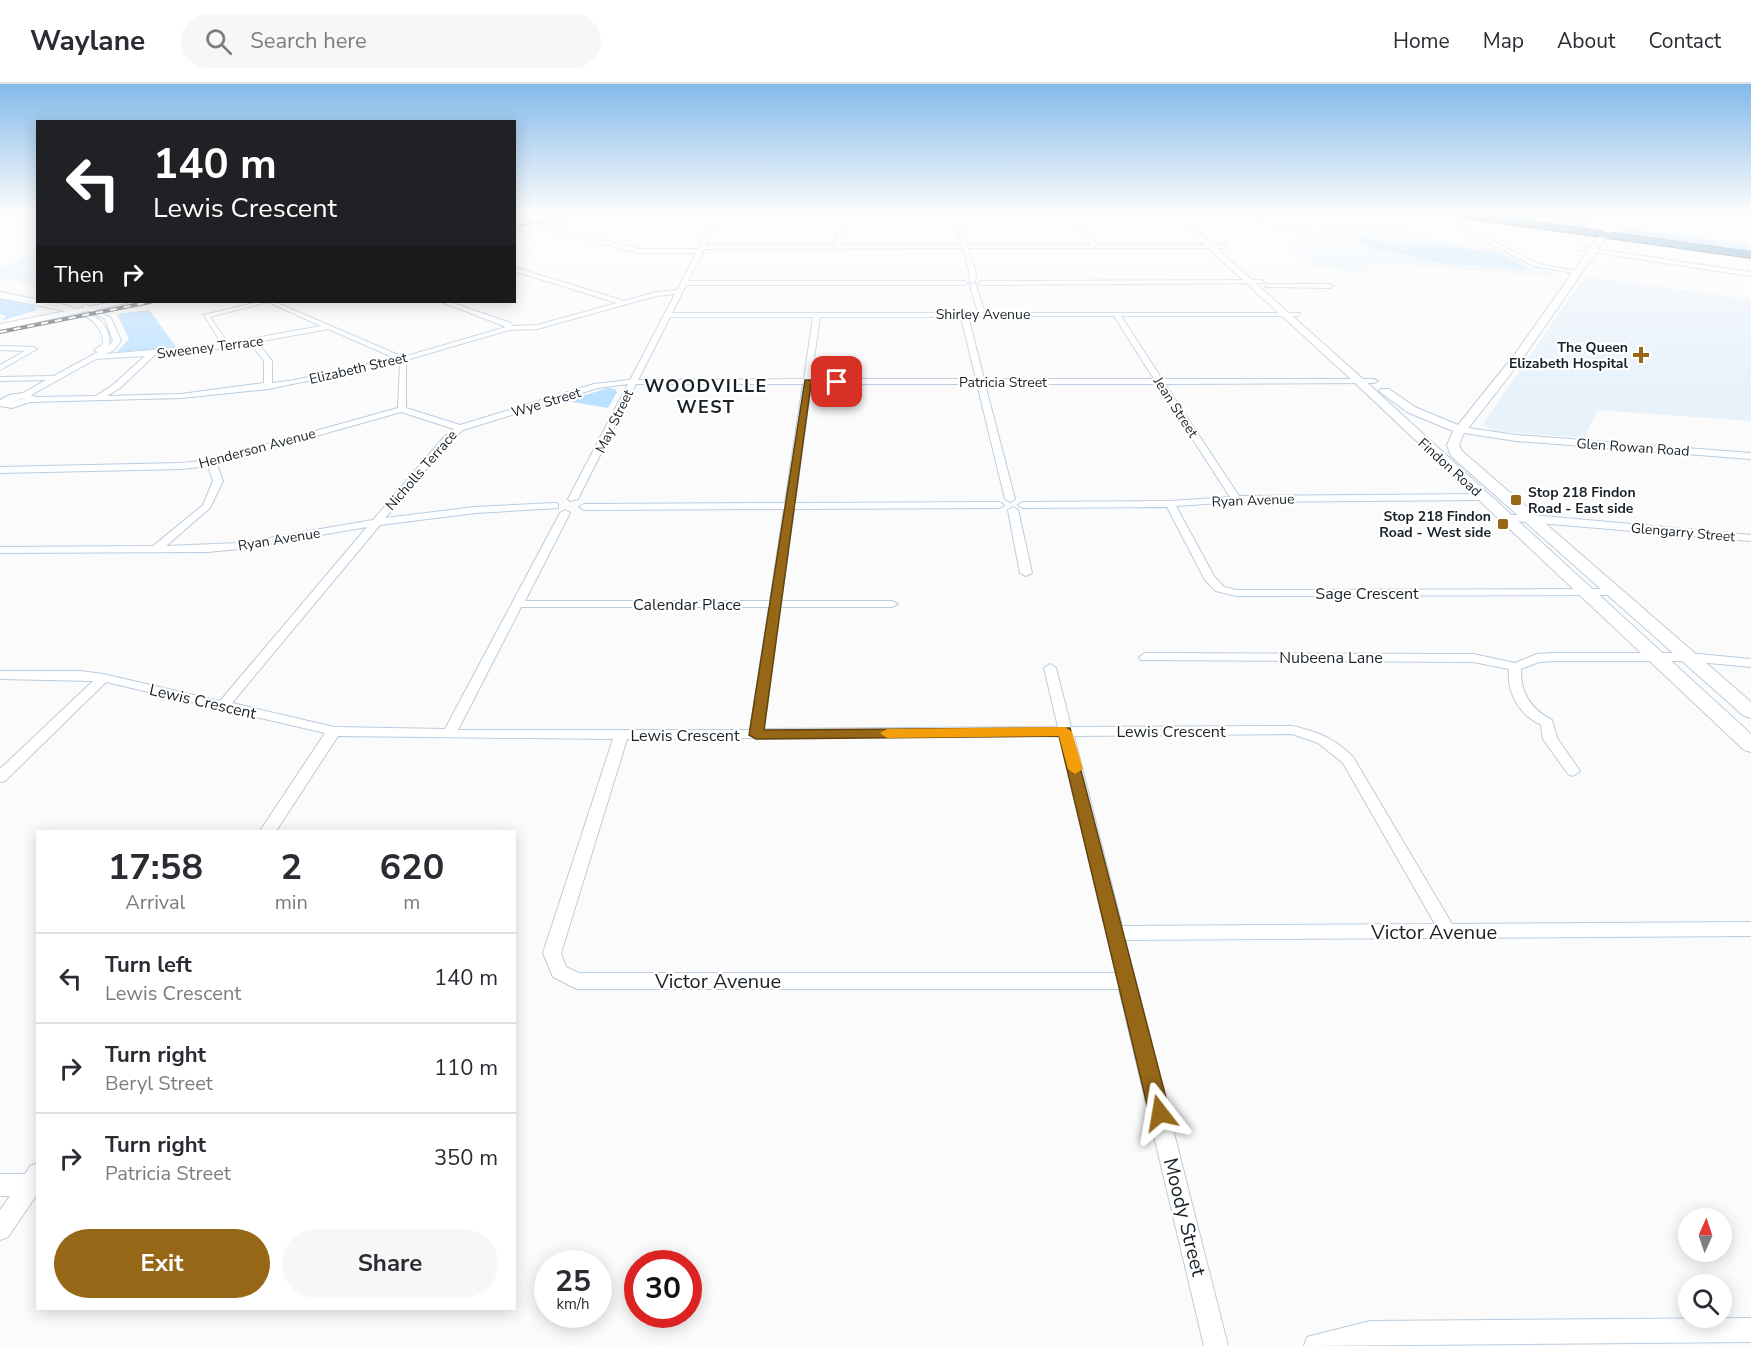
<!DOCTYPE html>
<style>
:root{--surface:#fff;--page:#f7f7f7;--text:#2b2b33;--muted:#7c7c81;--line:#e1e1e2;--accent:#966717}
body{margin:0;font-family:"Nunito Sans",sans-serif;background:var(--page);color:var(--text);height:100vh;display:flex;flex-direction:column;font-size:22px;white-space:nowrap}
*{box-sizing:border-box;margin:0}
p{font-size:20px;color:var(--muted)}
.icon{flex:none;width:33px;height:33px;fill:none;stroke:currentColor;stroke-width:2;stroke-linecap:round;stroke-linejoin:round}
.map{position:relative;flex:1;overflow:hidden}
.details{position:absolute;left:36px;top:746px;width:480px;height:480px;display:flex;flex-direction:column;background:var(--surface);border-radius:0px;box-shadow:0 3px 15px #0003}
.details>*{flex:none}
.hud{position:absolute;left:36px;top:36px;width:480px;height:183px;border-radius:0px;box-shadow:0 3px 15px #0003;background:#202124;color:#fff;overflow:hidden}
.needle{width:39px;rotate:3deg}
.controls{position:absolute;left:1678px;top:1124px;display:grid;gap:12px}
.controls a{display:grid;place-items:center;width:54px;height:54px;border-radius:50%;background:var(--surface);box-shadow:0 3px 15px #0003;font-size:30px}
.speed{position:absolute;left:534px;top:1166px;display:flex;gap:12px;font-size:30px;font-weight:700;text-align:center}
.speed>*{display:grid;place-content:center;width:78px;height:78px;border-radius:50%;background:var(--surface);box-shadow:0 3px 15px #0003;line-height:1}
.speed small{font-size:15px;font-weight:400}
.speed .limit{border:9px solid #d22;background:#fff;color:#111}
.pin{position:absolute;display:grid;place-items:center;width:51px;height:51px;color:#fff;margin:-26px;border-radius:12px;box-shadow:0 3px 9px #0006}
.me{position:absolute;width:66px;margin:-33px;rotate:346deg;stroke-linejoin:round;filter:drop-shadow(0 0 4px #0008)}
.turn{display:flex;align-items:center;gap:21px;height:126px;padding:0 18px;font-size:27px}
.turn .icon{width:78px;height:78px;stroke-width:2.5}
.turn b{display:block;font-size:42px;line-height:51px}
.then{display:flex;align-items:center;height:57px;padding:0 18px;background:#0003;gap:12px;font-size:22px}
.eta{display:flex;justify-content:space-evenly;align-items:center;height:102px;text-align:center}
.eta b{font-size:36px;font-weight:700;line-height:42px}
.button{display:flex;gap:12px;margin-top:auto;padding:12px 18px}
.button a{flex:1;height:69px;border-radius:36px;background:var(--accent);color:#fff;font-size:24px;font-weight:700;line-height:69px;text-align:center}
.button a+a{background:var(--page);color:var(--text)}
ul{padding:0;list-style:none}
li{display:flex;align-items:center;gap:18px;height:90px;padding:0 18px;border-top:2px solid var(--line)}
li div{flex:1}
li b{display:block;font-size:22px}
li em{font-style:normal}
header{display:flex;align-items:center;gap:36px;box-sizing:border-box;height:84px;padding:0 30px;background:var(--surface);border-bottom:2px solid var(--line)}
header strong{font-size:28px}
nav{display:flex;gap:33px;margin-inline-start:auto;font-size:21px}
.search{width:420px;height:54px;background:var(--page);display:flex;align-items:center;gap:15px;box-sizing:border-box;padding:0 21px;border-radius:33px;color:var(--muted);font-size:22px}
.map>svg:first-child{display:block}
.built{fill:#e7f2fb}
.green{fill:#bce0ff}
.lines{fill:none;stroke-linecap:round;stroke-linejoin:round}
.street-casing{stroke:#bacdde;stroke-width:2}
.secondary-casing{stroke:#bacdde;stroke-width:2}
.highway-casing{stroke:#3f698b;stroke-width:2}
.street{fill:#fff;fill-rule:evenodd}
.secondary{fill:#fff;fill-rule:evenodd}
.highway{fill:#5390c1;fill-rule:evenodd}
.rail-far1-casing{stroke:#666b6f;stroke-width:2}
.rail-casing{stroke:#666b6f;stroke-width:4}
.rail-far1{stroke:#fff;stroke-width:1.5;stroke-dasharray:5;stroke-linecap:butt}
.rail{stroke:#fff;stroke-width:2;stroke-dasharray:7;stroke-linecap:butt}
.route{fill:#966717;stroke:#62430f;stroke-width:1.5}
.slow{fill:#f59e0b}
.poi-dot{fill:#966717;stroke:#fff;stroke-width:2}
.labels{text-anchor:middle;stroke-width:4.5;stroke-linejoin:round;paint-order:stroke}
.far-street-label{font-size:14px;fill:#192127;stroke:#fff}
.far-poi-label{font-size:14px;font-weight:bold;fill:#192127;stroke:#fff;text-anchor:end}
.street-label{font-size:16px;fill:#192127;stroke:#fff}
.far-district-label{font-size:18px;font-weight:bold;letter-spacing:1.5px;fill:#192127;stroke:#fff}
.near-street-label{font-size:20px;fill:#192127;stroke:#fff}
</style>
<header>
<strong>Waylane</strong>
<div class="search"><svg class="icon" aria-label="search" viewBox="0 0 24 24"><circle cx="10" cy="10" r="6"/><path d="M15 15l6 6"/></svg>Search here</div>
<nav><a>Home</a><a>Map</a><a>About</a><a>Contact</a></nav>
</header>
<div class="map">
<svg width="1751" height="1262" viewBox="0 0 1751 1262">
<rect width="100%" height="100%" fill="#fbfbfb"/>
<!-- built -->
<g class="built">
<path d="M1316,130H1384L1425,153L1498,165L1535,183L1557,186L1552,193L1389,179H1375L1361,189L1315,182L1284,160H1295L1303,153L1291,144L1349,152Z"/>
<path d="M37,169V201L0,194V183Z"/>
<path d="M1585,192L1751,216V337L1598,326L1584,354L1495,347L1482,341Z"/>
</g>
<!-- green -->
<g class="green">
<path d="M1472,130H1523L1591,140L1582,145Z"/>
<path d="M1626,144L1751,161V169L1619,150Z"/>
<path d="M1355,154H1369L1388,159H1431L1498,169L1529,185L1443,180L1388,167H1376Z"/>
<path d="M0,214L36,223L35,227L0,237L7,232L0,230Z"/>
<path d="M149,226L177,264L117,268L129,255L117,230Z"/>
<path d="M608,304L615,305L617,308L608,324L566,317Z"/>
</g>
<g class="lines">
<!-- street casing -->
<g class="street-casing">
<g id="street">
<path d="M588,130H597L545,142L639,165H698L717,130H721L706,161H835L838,130H842L841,161H962L953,130H957L967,161H1091L1069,130H1073L1097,161H1226L1224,164H968L976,190L975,197L972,199L969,197L970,190L963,164L704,165L688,197H965L968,199L965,201H686L672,229H978L970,201L973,199L976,201L985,229H1300L1298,232H1121L1162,295H1374L1378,297L1374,299L1165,300L1239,412L1484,410L1489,413L1484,416L1236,418L1176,422L1214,492L1224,503L1236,506L1614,505L1620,508L1614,511L1236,512L1216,507L1205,496L1167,423L1023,424L1018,421L1023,418L1170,417L1230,413L1157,300H985L1015,415L1010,418L1005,415L977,300H811L795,419L999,418L1004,421L999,424L794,425L781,517H892L898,520L892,523H780L764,645L1058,643L1044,584L1050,580L1056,584L1071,643L1292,642C1316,647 1336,655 1353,673L1452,840L1751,838V852L1125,856L1228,1262H1204L1119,905H577L553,893L543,869L613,655L338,652L276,747H260L325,649L106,598L5,697L0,698V685L93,597L0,595V587H80L103,590L220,617L367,443L239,465L207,468L0,469V463L153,462L203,421L213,397L208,382L181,385L0,389V383L181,379L211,376L398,324L400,281L399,278L268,305L181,314L30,318L12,324L0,322V316L9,311L23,309L46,296L0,297V293L54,292L98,268L94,266L103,260C103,247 96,238 85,232V230C100,230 112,248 109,262L113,257L105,235L83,223L85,220L111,234L121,257L114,266L105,270L222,260L204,231L258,218H267L210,233L228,259L321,242L268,218H275L403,273L506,243L442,218H450L511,239L512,242L537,241L617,219L514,187V183L624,217L656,208L677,206L696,169H639L538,143L514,148V145ZM675,210L630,296L594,300L460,341L406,324V276L509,246L537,245L656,212ZM968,232H1114L1154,295H984ZM670,233H813L804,295L638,296ZM820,233H961L976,295H811ZM328,245L395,274L295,296L272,299V277L257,258ZM251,260L264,277V299L181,310L107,312L120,304L155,271L227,264ZM145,272L114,300L96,312L36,313L31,311L96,275ZM628,300L568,415L570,417L578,415L636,300H803L785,419L584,420L579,423L584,426L784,425L770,517H525L570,429L565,426L560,429L445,645L334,643L232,619L380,441L475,429L558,424V420L555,419L475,423L385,434L449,358L463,346L598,304ZM24,314H26L7,319ZM401,328L454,345L443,354L373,436L239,459L166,462L210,424L223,397L217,380ZM521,523H769L750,646H458ZM1292,650L1318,659L1343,679L1435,840L1122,842L1074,652ZM1060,652L1116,889H579L566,883L561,869L627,655Z"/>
<path d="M1213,130L1331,146L1308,130H1313L1340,148L1323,150Z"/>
<path d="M1432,130H1438L1538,180L1581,188L1578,190L1534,182Z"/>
<path d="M1698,130L1751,135V137L1700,131Z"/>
<path d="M1581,163L1751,188V192L1579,166Z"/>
<path d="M1262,196L1264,199L981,201L978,199L981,197Z"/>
<path d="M1267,200H1330L1333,202L1330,204L1265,203Z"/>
<path d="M0,262L33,263L37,265L0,286V281L25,267L0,266Z"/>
<path d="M1461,343L1516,351L1751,369V375L1516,357L1458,348L1457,346Z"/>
<path d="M1013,423L1018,426L1032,489L1026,492L1020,489L1008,426Z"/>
<path d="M1507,431H1532L1751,451V457L1503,436V432Z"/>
<path d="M1145,569L1473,570L1515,579L1537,570L1553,569H1688L1751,575V583L1688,577H1553L1539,578L1521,585C1520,609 1531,625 1552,636L1557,654L1580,687L1573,692L1568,690L1543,655L1541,641C1519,630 1507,610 1509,585L1473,578L1141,576L1139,573Z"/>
<path d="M38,1079V1109L8,1153L0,1156V1126L10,1112H0V1090H25L30,1082Z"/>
<path d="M1751,1234V1258L1304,1262L1307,1253L1370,1237Z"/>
</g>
</g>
<!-- secondary casing -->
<g class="secondary-casing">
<g id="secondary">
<path d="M528,130H541L514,137V133Z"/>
<path d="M1171,130H1178L1363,295L1751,650V668L1744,666L1355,299Z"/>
<path d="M1622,130H1629L1603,158L1523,274L1463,351L1459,361L1462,367L1751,618V634L1744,632L1451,372L1447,361L1453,347L1407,328L1379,307L1381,305H1389L1415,323L1458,341L1515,270L1597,154Z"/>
<path d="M1566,133L1605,134L1609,136L1605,138L1569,137Z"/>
<path d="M0,208L70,222L74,225L114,218H130L0,246V240L66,227L0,214Z"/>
</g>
</g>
<!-- highway casing -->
<g class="highway-casing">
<path id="highway" d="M1452,130H1477L1751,168V174L1457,133Z"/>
</g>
<!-- street -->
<use href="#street" class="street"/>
<!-- secondary -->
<use href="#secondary" class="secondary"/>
<!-- highway -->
<use href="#highway" class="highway"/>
<!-- rail-far1 casing -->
<g class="rail-far1-casing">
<path id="rail-far1" d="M514,142L575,130"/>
</g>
<!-- rail casing -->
<g class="rail-casing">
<path id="rail" d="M0,248L150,218"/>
</g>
<!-- rail-far1 -->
<use href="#rail-far1" class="rail-far1"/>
<!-- rail -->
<use href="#rail" class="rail"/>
</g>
<!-- sky -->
<linearGradient id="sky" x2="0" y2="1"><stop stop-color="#83b9ea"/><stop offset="0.42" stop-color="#fdfdfd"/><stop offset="1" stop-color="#fdfdfd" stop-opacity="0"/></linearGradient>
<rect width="1751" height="307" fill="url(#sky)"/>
<!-- route -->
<path class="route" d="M805,296H837L841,298L837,300H811L764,646L1070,644L1170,1029L1167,1036L1160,1039L1152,1036L1149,1029L1059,652L756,655L749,651Z"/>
<!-- slow -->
<path class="slow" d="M1065,643L1072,648L1083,685L1075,690L1068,685L1059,652L887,654L880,649L887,645Z"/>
<!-- markers -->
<g class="poi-dot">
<path d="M1638 262h6v6h6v6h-6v6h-6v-6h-6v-6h6z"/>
<rect x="1510" y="410" width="12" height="12" rx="3"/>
<rect x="1497" y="434" width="12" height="12" rx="3"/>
</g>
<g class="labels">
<!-- far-street labels -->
<g class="far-street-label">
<text x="983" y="235">Shirley Avenue</text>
<text transform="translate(210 263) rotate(-7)" y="5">Sweeney Terrace</text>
<text transform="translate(358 284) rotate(-13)" y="5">Elizabeth Street</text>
<text x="1003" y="303">Patricia Street</text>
<text transform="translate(546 318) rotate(-17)" y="5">Wye Street</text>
<text transform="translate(1176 323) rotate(57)" y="5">Jean Street</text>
<text transform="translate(614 337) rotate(-64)" y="5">May Street</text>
<text transform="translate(1633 363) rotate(4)" y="5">Glen Rowan Road</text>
<text transform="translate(257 364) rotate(-15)" y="5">Henderson Avenue</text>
<text transform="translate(1450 383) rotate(42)" y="5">Findon Road</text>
<text transform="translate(421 386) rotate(-49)" y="5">Nicholls Terrace</text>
<text transform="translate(1253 416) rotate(-2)" y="5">Ryan Avenue</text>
<text transform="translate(1683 448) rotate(5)" y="5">Glengarry Street</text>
<text transform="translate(279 455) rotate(-9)" y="5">Ryan Avenue</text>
</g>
<!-- far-poi labels -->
<g class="far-poi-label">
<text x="1628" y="268">The Queen<tspan x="1628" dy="16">Elizabeth Hospital</tspan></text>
<text x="1528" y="413" text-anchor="start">Stop 218 Findon<tspan x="1528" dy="16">Road - East side</tspan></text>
<text x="1491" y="437">Stop 218 Findon<tspan x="1491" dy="16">Road - West side</tspan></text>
</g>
<!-- street labels -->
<g class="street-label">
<text x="1367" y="515">Sage Crescent</text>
<text x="687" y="526">Calendar Place</text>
<text x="1331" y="579">Nubeena Lane</text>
<text transform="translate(203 617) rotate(13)" y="6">Lewis Crescent</text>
<text x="1171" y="653">Lewis Crescent</text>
<text x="685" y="657">Lewis Crescent</text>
</g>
<!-- far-district labels -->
<g class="far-district-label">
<text x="706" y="308">WOODVILLE<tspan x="706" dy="21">WEST</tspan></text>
</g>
<!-- near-street labels -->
<g class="near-street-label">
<text x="1434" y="855">Victor Avenue</text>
<text x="718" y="904">Victor Avenue</text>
<text transform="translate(1185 1133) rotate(76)" y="7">Moody Street</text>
</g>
</g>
</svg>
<div class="controls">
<a><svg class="needle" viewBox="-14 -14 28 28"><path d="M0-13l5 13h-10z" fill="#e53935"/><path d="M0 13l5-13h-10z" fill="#7c7c81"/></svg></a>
<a><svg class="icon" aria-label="search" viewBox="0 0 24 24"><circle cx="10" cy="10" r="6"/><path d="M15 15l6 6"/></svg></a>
</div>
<div class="speed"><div>25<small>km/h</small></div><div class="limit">30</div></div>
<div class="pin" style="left:837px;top:298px;background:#d93025"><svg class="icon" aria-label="arrive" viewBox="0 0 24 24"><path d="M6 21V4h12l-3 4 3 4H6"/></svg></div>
<svg class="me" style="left:1160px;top:1029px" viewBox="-20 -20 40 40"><path d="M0-17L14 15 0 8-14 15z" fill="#966717" stroke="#fff" stroke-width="4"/></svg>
<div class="hud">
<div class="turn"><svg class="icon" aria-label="left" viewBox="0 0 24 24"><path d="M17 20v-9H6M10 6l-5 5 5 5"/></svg><div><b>140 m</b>Lewis Crescent</div></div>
<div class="then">Then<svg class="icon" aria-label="right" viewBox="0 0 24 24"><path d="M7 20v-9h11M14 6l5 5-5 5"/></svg></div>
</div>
<section class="details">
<div class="eta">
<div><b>17:58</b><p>Arrival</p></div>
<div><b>2</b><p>min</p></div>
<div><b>620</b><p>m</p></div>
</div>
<ul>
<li><svg class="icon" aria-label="left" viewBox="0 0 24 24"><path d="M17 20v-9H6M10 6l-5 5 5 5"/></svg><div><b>Turn left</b><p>Lewis Crescent</p></div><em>140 m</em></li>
<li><svg class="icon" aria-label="right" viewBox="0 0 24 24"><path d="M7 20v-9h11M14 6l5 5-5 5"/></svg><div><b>Turn right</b><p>Beryl Street</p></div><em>110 m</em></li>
<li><svg class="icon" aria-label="right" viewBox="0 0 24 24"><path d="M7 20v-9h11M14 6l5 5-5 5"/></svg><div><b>Turn right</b><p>Patricia Street</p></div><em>350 m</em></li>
</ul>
<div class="button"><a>Exit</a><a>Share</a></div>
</section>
</div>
